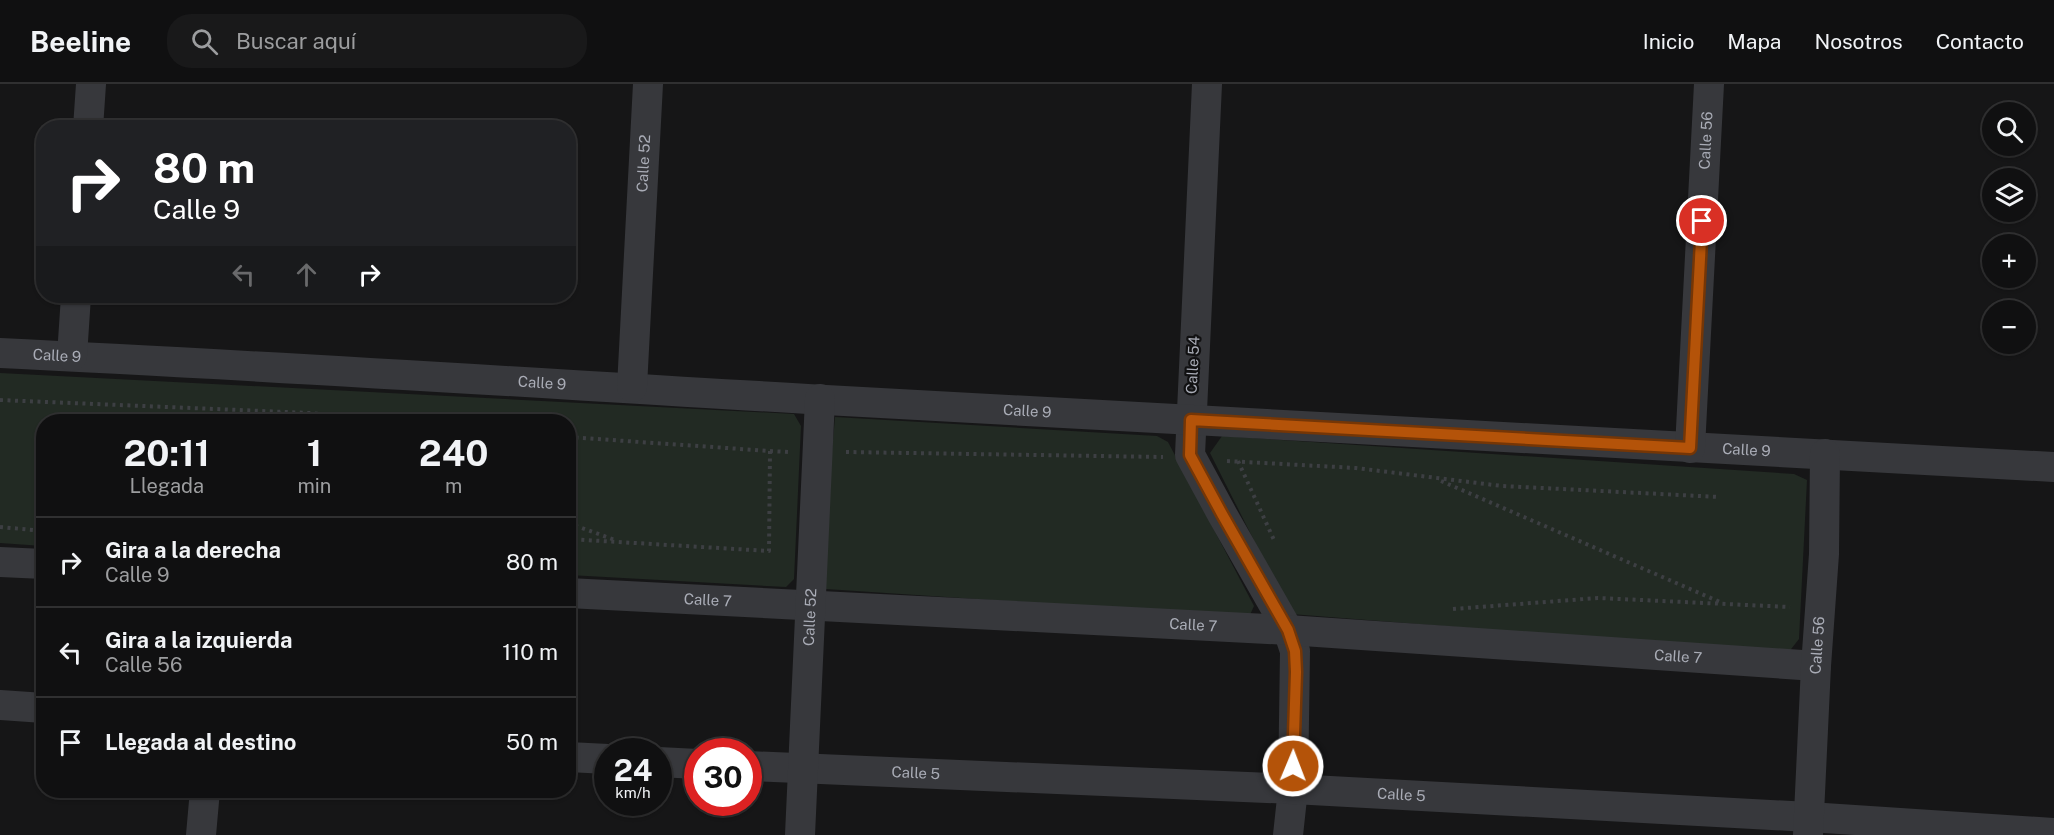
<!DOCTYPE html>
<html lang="es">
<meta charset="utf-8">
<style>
:root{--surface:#101011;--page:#19191a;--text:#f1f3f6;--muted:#9c9d9f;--line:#303031}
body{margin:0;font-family:"Public Sans",sans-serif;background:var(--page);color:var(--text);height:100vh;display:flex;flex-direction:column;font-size:22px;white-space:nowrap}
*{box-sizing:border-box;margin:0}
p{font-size:20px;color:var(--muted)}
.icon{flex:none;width:33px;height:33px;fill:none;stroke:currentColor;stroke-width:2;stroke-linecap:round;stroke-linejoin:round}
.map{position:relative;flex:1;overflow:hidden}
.drawer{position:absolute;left:36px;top:330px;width:540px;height:384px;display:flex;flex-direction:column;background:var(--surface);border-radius:24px;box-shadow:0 2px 4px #0004,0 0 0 2px var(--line)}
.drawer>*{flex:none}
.guide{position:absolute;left:36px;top:36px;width:540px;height:183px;border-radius:24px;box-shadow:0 2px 4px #0004,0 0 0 2px var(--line);background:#202124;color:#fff;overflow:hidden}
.tools{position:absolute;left:1982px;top:18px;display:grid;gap:12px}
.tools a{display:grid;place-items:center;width:54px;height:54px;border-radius:50%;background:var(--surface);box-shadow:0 2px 4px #0004,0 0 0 2px var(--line);font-size:30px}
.speed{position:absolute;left:594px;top:654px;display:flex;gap:12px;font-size:30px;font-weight:700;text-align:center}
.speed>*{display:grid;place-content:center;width:78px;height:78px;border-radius:50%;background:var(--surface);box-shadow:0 2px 4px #0004,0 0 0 2px var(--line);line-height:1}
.speed small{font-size:15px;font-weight:400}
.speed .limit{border:9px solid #d22;background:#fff;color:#111}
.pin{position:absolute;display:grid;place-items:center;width:51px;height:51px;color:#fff;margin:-26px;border:3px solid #fff;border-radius:50%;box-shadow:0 2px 6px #0007}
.me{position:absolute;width:66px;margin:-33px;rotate:1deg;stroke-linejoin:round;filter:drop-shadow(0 0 4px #0008)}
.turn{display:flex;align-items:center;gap:21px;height:126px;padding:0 18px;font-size:27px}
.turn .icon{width:78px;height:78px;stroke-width:2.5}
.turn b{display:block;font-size:42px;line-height:51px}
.lanes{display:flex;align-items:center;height:57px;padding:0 18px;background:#0003;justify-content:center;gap:30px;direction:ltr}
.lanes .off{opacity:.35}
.eta{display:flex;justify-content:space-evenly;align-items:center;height:102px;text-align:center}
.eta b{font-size:36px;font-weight:700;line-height:42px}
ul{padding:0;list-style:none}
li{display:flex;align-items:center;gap:18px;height:90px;padding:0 18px;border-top:2px solid var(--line)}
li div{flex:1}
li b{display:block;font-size:22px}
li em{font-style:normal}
header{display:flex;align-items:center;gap:36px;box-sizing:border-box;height:84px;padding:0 30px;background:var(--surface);border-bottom:2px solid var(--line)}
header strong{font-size:28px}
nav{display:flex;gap:33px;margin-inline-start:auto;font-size:21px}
.search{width:420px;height:54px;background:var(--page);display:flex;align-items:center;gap:15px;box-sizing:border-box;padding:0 21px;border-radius:24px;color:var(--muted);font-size:22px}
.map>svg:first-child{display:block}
.green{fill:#222a23}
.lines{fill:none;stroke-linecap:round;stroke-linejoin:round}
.path{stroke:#3d3f43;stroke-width:4;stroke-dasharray:3 4.5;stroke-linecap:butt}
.minor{stroke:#37383c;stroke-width:30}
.route-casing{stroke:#753606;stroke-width:15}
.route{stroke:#b45309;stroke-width:10}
.labels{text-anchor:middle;stroke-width:4.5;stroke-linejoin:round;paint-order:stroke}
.street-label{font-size:15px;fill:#a9acb6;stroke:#111112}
</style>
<header>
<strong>Beeline</strong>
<div class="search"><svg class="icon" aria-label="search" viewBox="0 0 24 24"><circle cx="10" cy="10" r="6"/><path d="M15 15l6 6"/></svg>Buscar aquí</div>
<nav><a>Inicio</a><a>Mapa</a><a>Nosotros</a><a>Contacto</a></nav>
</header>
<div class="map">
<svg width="2054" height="751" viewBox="0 0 2054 751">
<rect width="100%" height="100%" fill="#161617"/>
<!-- green -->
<g class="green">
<path d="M0,289L794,330L801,342L794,495L786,503L569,491L568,338H44L43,462L0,459Z"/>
<path d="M835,333L1157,352L1168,358L1254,522L1249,533L826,505L821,493Z"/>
<path d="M1222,352L1794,390L1807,396L1799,555L1788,569L1291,530L1210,369Z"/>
</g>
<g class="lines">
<!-- path -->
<g class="path">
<path d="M0,316L310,329L393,338"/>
<path d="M279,329L302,338"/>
<path d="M568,353L770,367L769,467L568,455"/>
<path d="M770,367L788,368"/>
<path d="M846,368L1163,373"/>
<path d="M1227,377L1356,384L1502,402L1720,413"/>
<path d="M1238,377L1274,456"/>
<path d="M1441,397L1720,518"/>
<path d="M568,439L615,456"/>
<path d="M0,443L44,447"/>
<path d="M1453,525L1598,514L1790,523"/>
</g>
<!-- minor -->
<g class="minor">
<path d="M1207,0L1190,371L1222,430L1288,546L1295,567L1293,705L1288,751"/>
<path d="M88,44L91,0"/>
<path id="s1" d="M0,269C275,282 550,300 826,316C1235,339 1645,360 2054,383"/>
<path d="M72,272L76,212"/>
<path id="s2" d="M632,303L648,0"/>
<path id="s3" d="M1690,364L1709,0"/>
<path d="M0,478L44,480"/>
<path id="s4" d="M568,509L1288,546L1816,582"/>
<path d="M0,621L44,624"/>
<path d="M568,673L608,675"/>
<path d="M658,678L698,680"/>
<path id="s5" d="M748,682L1293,705L1809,733L2054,749"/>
<path d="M201,751L205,706"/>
<path id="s6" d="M800,751L820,315"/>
<path id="s7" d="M1808,751L1816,582L1824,470L1825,370"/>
</g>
</g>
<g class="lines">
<!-- route casing -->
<g class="route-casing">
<path id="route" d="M1293,682L1296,588L1295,567L1288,546L1222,430L1190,371L1191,336L1690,364L1702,137"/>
</g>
<!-- route -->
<use href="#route" class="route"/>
</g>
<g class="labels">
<!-- street labels -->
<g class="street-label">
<text dy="5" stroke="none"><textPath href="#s3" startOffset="308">Calle 56</textPath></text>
<text dy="5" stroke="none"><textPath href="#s2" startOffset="224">Calle 52</textPath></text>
<text dy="5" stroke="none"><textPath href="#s1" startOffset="57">Calle 9</textPath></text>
<text transform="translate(1193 281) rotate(-87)" y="5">Calle 54</text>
<text dy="5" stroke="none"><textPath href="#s1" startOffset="543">Calle 9</textPath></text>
<text dy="5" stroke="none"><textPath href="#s1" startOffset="1029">Calle 9</textPath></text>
<text dy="5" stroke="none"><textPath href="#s1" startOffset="1749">Calle 9</textPath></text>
<text dy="5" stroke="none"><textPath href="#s4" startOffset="140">Calle 7</textPath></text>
<text dy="5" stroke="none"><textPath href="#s6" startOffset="218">Calle 52</textPath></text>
<text dy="5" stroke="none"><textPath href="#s4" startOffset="626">Calle 7</textPath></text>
<text dy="5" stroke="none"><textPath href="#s7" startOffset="190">Calle 56</textPath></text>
<text dy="5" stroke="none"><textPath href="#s4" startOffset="1112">Calle 7</textPath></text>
<text dy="5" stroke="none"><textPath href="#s5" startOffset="168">Calle 5</textPath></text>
<text dy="5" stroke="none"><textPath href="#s5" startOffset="654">Calle 5</textPath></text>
</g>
</g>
</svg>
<div class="tools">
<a><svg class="icon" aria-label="search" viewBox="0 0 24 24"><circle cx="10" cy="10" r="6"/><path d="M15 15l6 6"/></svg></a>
<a><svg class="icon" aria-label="layers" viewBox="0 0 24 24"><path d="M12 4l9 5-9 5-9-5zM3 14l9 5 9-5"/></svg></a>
<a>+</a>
<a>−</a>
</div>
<div class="speed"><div>24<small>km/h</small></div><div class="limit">30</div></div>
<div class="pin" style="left:1702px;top:137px;background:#d93025"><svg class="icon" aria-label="arrive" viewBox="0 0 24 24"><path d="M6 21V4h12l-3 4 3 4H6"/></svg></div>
<svg class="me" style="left:1293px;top:682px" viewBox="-20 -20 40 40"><circle r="17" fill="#b45309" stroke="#fff" stroke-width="3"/><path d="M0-11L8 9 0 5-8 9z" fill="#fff"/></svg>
<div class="guide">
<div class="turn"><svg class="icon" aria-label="right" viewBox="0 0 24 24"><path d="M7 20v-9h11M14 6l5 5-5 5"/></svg><div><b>80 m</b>Calle 9</div></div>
<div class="lanes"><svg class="icon off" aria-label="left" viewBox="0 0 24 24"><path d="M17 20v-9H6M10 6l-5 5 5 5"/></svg><svg class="icon off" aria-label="ahead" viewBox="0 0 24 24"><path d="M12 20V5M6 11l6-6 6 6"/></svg><svg class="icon" aria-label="right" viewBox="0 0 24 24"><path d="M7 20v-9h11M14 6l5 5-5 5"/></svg></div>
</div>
<section class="drawer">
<div class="eta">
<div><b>20:11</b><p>Llegada</p></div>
<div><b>1</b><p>min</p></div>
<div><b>240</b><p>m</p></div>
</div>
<ul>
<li><svg class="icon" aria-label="right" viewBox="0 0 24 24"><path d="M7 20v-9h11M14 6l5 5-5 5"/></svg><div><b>Gira a la derecha</b><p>Calle 9</p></div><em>80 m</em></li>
<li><svg class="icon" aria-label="left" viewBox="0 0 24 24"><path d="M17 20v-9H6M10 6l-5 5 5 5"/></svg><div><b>Gira a la izquierda</b><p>Calle 56</p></div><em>110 m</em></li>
<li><svg class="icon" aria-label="arrive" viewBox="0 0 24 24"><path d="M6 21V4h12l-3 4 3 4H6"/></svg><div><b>Llegada al destino</b></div><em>50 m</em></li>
</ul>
</section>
</div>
